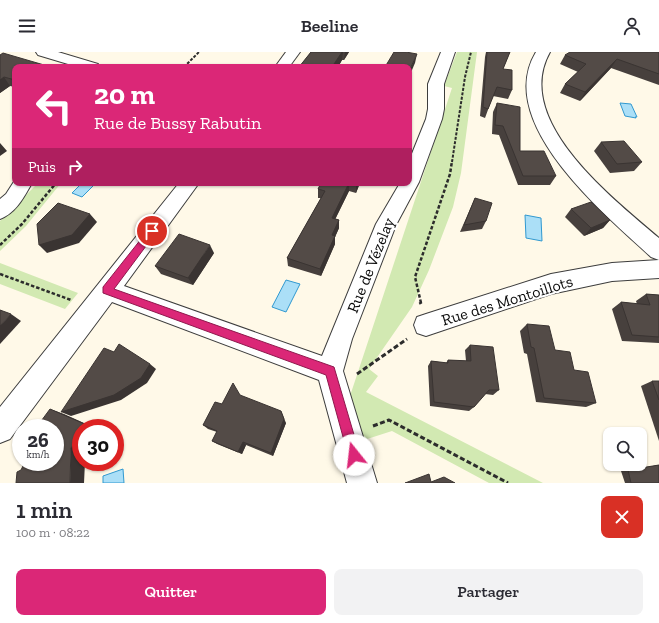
<!DOCTYPE html>
<html lang="fr">
<meta charset="utf-8">
<style>
:root{--surface:#fff;--page:#f2f2f3;--text:#2b2b33;--muted:#7c7c81;--accent:#db2777}
body{margin:0;font-family:"Zilla Slab",serif;background:var(--page);color:var(--text);height:100vh;display:flex;flex-direction:column;font-size:15px;white-space:nowrap}
*{box-sizing:border-box;margin:0}
p{font-size:13px;color:var(--muted)}
.icon{flex:none;width:22px;height:22px;fill:none;stroke:currentColor;stroke-width:2;stroke-linecap:round;stroke-linejoin:round}
.map{position:relative;height:431px;overflow:hidden}
.panel{display:flex;flex-direction:column;background:var(--surface);flex:1}
.panel>*{flex:none}
.guide{position:absolute;left:12px;top:12px;width:400px;height:122px;border-radius:8px;box-shadow:0 1px 3px #0004;background:#db2777;color:#fff;overflow:hidden}
.controls{position:absolute;left:603px;top:375px;display:grid;gap:8px}
.controls a{display:grid;place-items:center;width:44px;height:44px;border-radius:8px;background:var(--surface);box-shadow:0 1px 3px #0004;font-size:20px}
.speed{position:absolute;left:12px;top:367px;display:flex;gap:8px;font-size:20px;font-weight:700;text-align:center}
.speed>*{display:grid;place-content:center;width:52px;height:52px;border-radius:50%;background:var(--surface);box-shadow:0 1px 3px #0004;line-height:1}
.speed small{font-size:10px;font-weight:400}
.speed .limit{border:6px solid #d22;background:#fff;color:#111}
.pin{position:absolute;display:grid;place-items:center;width:34px;height:34px;color:#fff;margin:-17px;border:2px solid #fff;border-radius:50%;box-shadow:0 1px 4px #0007}
.me{position:absolute;width:44px;margin:-22px;rotate:344deg;stroke-linejoin:round;filter:drop-shadow(0 0 3px #0008)}
.turn{display:flex;align-items:center;gap:14px;height:84px;padding:0 16px;font-size:18px}
.turn .icon{width:52px;height:52px;stroke-width:2.5}
.turn b{display:block;font-size:28px;line-height:34px}
.then{display:flex;align-items:center;height:38px;padding:0 16px;background:#0003;gap:8px;font-size:15px}
.round{display:grid;place-items:center;flex:none;width:42px;height:42px;border-radius:8px;background:var(--page)}
.head{display:flex;align-items:center;justify-content:space-between;height:68px;padding:0 16px}
h1{font-size:24px;font-weight:600;line-height:30px}
.button{display:flex;gap:8px;margin-top:auto;padding:8px 16px}
.button a{flex:1;height:46px;border-radius:8px;background:var(--accent);color:#fff;font-size:16px;font-weight:600;line-height:46px;text-align:center}
.button a+a{background:var(--page);color:var(--text)}
header{display:flex;justify-content:space-between;align-items:center;height:52px;padding:0 16px;background:var(--surface);font-size:18px;font-weight:600}
.map>svg:first-child{display:block}
.green{fill:#d2e9b2}
.water{fill:#abdff7;stroke:#3199d0}
.lines{fill:none;stroke-linecap:round;stroke-linejoin:round}
.minor-casing{stroke:#3d3d3d;stroke-width:2}
.path-far2{stroke:#2c2c2c;stroke-width:2;stroke-dasharray:3 1.5;stroke-linecap:butt}
.path-far1{stroke:#2c2c2c;stroke-width:2.5;stroke-dasharray:3.5 2;stroke-linecap:butt}
.path{stroke:#2c2c2c;stroke-width:3;stroke-dasharray:5 2.5;stroke-linecap:butt}
.minor{fill:#fff;fill-rule:evenodd}
.wall{fill:#47403d}
.shaded-wall{fill:#3a3432}
.building{fill:#534b47;stroke:#3a3432}
.route{fill:#db2777;stroke:#8e194d}
.labels{text-anchor:middle;stroke-width:4;stroke-linejoin:round;paint-order:stroke}
.street-label{font-size:16px;fill:#0a0a0a;stroke:#fff}
</style>
<header><svg class="icon" aria-label="menu" viewBox="0 0 24 24"><path d="M4 6h16M4 12h16M4 18h16"/></svg>Beeline<svg class="icon" aria-label="person" viewBox="0 0 24 24"><circle cx="12" cy="8" r="4"/><path d="M4 21q1-7 8-7t8 7"/></svg></header>
<div class="map">
<svg width="659" height="431" viewBox="0 0 659 431">
<rect width="100%" height="100%" fill="#fff9e8"/>
<!-- green -->
<g class="green">
<path d="M457,0H477L461,121L453,155L429,218L412,255L369,317L378,324L366,340L543,431H489L392,379L364,388L350,344L452,36L444,34Z"/>
<path d="M38,131H61L26,174L0,199V169Z"/>
<path d="M0,211L78,241L65,257L0,232Z"/>
</g>
<!-- water -->
<g class="water">
<path d="M620,51L631,52L637,65H635L636,66L625,64Z"/>
<path d="M82,131H96L82,145L72,141Z"/>
<path d="M525,163L541,166L542,189L526,186Z"/>
<path d="M286,228L300,232L286,260L272,255Z"/>
<path d="M123,417L124,431H103V424Z"/>
</g>
<g class="lines">
<!-- minor casing -->
<g class="minor-casing">
<g id="minor">
<path d="M36,0H58L98,12L100,15H78L38,3Z"/>
<path d="M286,0H300L289,15H275Z"/>
<path d="M441,0H455L444,32V57L442,67L419,130L396,173L352,287L343,319L377,431H347L319,328L112,250L10,387L0,391V355L179,131H199L124,234L322,304L376,172L400,131H409V109L426,67L428,57V32Z"/>
<path d="M536,0H550C511,69 615,148 659,186V208L651,205C606,163 493,71 536,0Z"/>
<path d="M15,128V131H32C24,145 16,161 0,167V147L6,142Z"/>
<path d="M659,208V226L612,229L551,242L426,284L417,281L414,273L417,265L426,262L551,222L612,211Z"/>
</g>
</g>
<!-- path-far2 -->
<g class="path-far2">
<path d="M184,15L199,0"/>
<path d="M452,110L465,25L471,0"/>
</g>
<!-- path-far1 -->
<g class="path-far1">
<path d="M0,193L22,172L56,131"/>
<path d="M0,222L71,248"/>
<path d="M421,251L415,225L450,122L452,109"/>
</g>
<!-- path -->
<g class="path">
<path d="M420,250L421,252"/>
<path d="M357,322L407,287"/>
<path d="M373,374L389,368L508,431"/>
</g>
<!-- minor -->
<use href="#minor" class="minor"/>
</g>
<!-- wall -->
<g class="wall">
<path d="M311,0H349L344,8H342L338,15H299Z"/>
<path d="M486,0H510L503,17L512,38L508,47L493,44L485,66L480,64L485,5Z"/>
<path d="M659,0V33L611,16L580,49L560,41L565,32L578,20L560,12L565,3Z"/>
<path d="M0,3L15,15V35L10,34L0,41Z"/>
<path d="M497,51L520,99L556,124L550,133H518L499,83L492,82L493,60Z"/>
<path d="M601,90L642,110L634,119L610,121L594,99Z"/>
<path d="M321,131H360L356,141L349,139L335,167L339,168V176L335,185V192L321,224L288,214L287,206L321,146H318V137Z"/>
<path d="M475,146L486,169L482,177L460,180Z"/>
<path d="M571,157L610,168L603,176L584,184L565,165Z"/>
<path d="M214,201L193,233L161,222L155,214Z"/>
<path d="M646,242L659,243V291L622,289L612,257L621,250L637,252L636,249Z"/>
<path d="M527,272L555,298L574,318L596,351L586,355L536,350L527,302L524,301L520,279Z"/>
<path d="M470,293L499,338L493,343L485,342L474,355L469,359L430,354L428,314L431,309L446,311L448,308L466,309L465,298Z"/>
<path d="M652,329H659V389L641,334Z"/>
<path d="M241,344L286,371L273,404L246,393L242,402L217,392L212,389L217,380L208,377L203,373L222,352Z"/>
<path d="M659,413V431H625L621,419Z"/>
</g>
<!-- shaded-wall -->
<g class="shaded-wall">
<path d="M342,0H343L342,8L338,15H332Z"/>
<path d="M345,0H349L344,8Z"/>
<path d="M417,2L415,11L409,25V19Z"/>
<path d="M617,7L611,16L580,49L585,40Z"/>
<path d="M4,25L10,34L0,41V28Z"/>
<path d="M0,91L7,99L0,104Z"/>
<path d="M349,131V139L332,174V166Z"/>
<path d="M357,131H360L356,141V132Z"/>
<path d="M90,162L97,170L79,191L47,201L39,193Z"/>
<path d="M339,168V176L335,185V192L321,224L320,217L332,183Z"/>
<path d="M610,168L603,176L584,184L591,176Z"/>
<path d="M210,193L214,201L193,233L188,226Z"/>
<path d="M11,262L21,269L0,292V274Z"/>
<path d="M150,312L156,317L147,331L121,348L71,364L61,360Z"/>
<path d="M50,357L64,362L95,376H85Z"/>
<path d="M281,359L286,371L273,404L271,401Z"/>
<path d="M81,382V410H85L84,431H70L71,396Z"/>
<path d="M243,390L246,393L242,402L238,400Z"/>
</g>
<!-- building -->
<g class="building">
<path d="M311,0H342L332,15H299Z"/>
<path d="M394,0H406L417,2L409,19V15H385Z"/>
<path d="M487,0H510L503,17L512,18V38L497,35L488,57L483,55Z"/>
<path d="M570,0H659V22L617,7L585,40L565,32L586,12L565,3Z"/>
<path d="M3,1L51,15H15V28L4,25L0,28V3Z"/>
<path d="M497,51L520,55V99H544L556,124H523L503,74L495,73Z"/>
<path d="M624,89L642,110L617,112L601,90Z"/>
<path d="M321,131H349L332,166L339,168L332,183L335,184L320,217L287,206L325,139L318,137Z"/>
<path d="M475,146L492,151L486,169L464,173Z"/>
<path d="M591,150L610,168L591,176L571,157Z"/>
<path d="M58,151L90,162L72,183L39,193L37,172Z"/>
<path d="M179,182L210,193L188,226L155,214Z"/>
<path d="M646,242L659,243V285L632,283L621,250L650,253Z"/>
<path d="M0,258L11,262L0,274Z"/>
<path d="M527,272L549,274L555,298L570,300L574,318L588,320L596,351L544,346L534,296L531,295Z"/>
<path d="M119,292L150,312L141,326L114,343L61,360L104,296L114,300Z"/>
<path d="M470,293L493,295L499,338H489L474,355L434,350L431,309L448,311V308L471,309Z"/>
<path d="M652,329H659V348Z"/>
<path d="M233,331L240,343L281,359L284,367L271,401L243,390L238,400L212,389L217,379L203,373L215,350L222,352Z"/>
<path d="M50,357L87,373L85,376H81V382L71,396L70,431H16L17,420L21,418L25,410H55V376H36Z"/>
<path d="M659,413V431H631L628,418Z"/>
<path d="M429,422L431,430L444,425L455,431H405Z"/>
</g>
<!-- route -->
<path class="route" d="M152,176L157,179L155,182L114,237L334,315L360,403L358,408L354,409L350,408L348,403L326,323L103,241V235L149,177Z"/>
<g class="labels">
<!-- street labels -->
<g class="street-label">
<text transform="translate(370 213) rotate(-68)" y="6">Rue de Vézelay</text>
<text transform="translate(507 248) rotate(-17)" y="6">Rue des Montoillots</text>
</g>
</g>
</svg>
<div class="controls">
<a><svg class="icon" aria-label="search" viewBox="0 0 24 24"><circle cx="10" cy="10" r="6"/><path d="M15 15l6 6"/></svg></a>
</div>
<div class="speed"><div>26<small>km/h</small></div><div class="limit">30</div></div>
<div class="pin" style="left:152px;top:179px;background:#d93025"><svg class="icon" aria-label="arrive" viewBox="0 0 24 24"><path d="M6 21V4h12l-3 4 3 4H6"/></svg></div>
<svg class="me" style="left:354px;top:403px" viewBox="-20 -20 40 40"><circle r="19" fill="#fff"/><path d="M0-13L10 11 0 6-10 11z" fill="#db2777"/></svg>
<div class="guide">
<div class="turn"><svg class="icon" aria-label="left" viewBox="0 0 24 24"><path d="M17 20v-9H6M10 6l-5 5 5 5"/></svg><div><b>20 m</b>Rue de Bussy Rabutin</div></div>
<div class="then">Puis<svg class="icon" aria-label="right" viewBox="0 0 24 24"><path d="M7 20v-9h11M14 6l5 5-5 5"/></svg></div>
</div>
</div>
<section class="panel">
<div class="head"><div><h1>1 min</h1><p>100 m · 08:22</p></div><a class="round" style="background:#d93025;color:#fff"><svg class="icon" aria-label="close" viewBox="0 0 24 24"><path d="M6 6l12 12M18 6L6 18"/></svg></a></div>
<div class="button"><a>Quitter</a><a>Partager</a></div>
</section>
